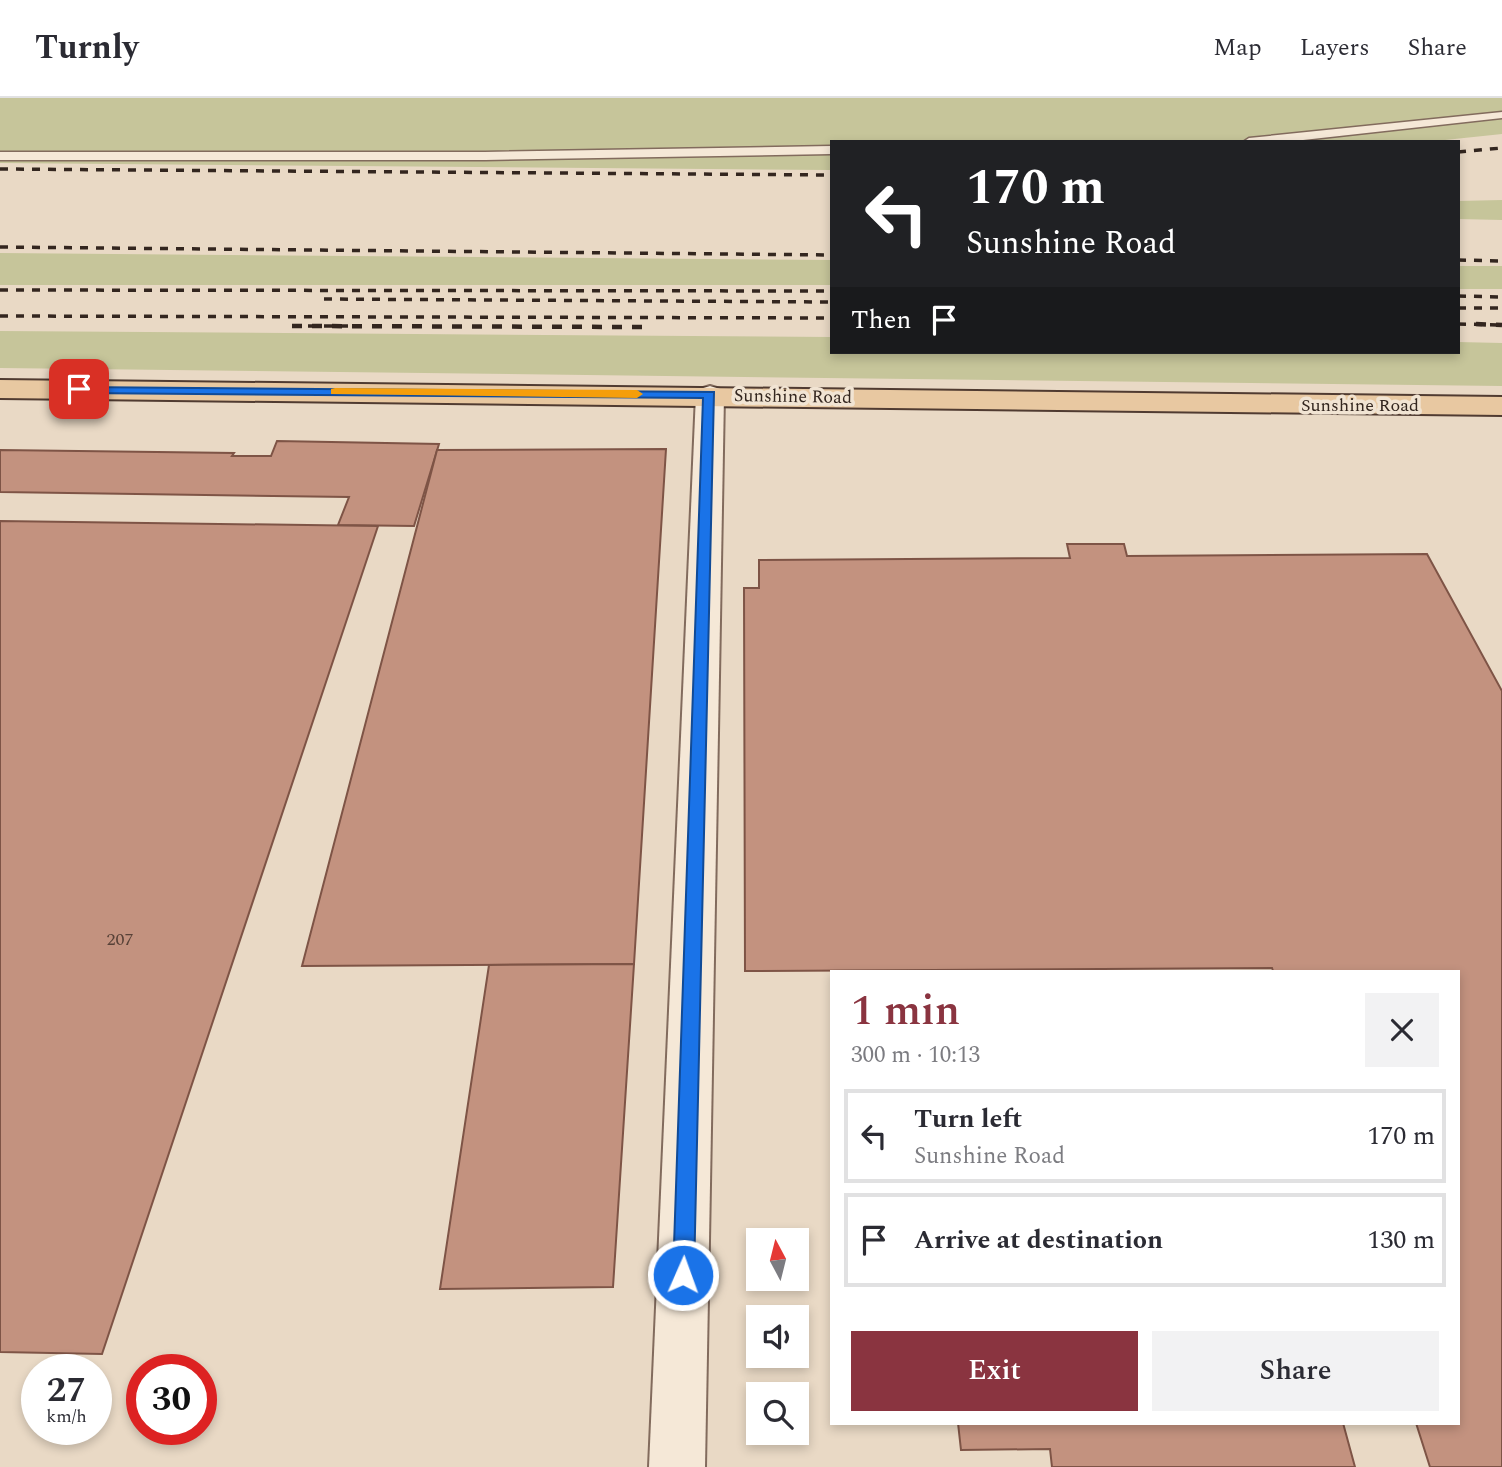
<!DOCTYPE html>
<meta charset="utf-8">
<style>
:root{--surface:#fff;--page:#f2f2f3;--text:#2b2b33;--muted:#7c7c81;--line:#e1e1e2;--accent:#8a3440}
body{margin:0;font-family:Spectral,serif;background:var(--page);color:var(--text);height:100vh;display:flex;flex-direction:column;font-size:26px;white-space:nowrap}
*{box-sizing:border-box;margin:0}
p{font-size:23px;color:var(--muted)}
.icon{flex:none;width:38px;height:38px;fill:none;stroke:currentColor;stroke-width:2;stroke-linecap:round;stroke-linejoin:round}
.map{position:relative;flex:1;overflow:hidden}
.side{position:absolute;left:830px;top:872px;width:630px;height:455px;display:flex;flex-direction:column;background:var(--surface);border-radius:0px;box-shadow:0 4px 10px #0003}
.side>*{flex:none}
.guide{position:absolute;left:830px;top:42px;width:630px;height:214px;border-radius:0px;box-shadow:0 4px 10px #0003;background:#202124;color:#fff;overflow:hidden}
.needle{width:46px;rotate:353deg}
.buttons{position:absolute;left:746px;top:1130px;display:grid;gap:14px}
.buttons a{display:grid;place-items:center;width:63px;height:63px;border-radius:0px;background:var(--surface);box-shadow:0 4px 10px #0003;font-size:35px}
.speed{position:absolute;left:21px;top:1256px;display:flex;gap:14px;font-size:35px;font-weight:700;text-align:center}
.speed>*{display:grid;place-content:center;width:91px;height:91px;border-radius:50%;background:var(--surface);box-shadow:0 4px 10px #0003;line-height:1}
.speed small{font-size:18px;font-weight:400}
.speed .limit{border:10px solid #d22;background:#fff;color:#111}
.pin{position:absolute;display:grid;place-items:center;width:60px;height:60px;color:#fff;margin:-30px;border-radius:14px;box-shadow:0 4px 10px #0006}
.me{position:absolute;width:77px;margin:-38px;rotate:2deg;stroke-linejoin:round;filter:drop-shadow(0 0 5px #0008)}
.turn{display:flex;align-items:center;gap:24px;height:147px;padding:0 21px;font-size:32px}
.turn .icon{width:91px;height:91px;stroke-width:2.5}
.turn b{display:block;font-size:49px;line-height:60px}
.then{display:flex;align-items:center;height:66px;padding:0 21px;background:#0003;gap:14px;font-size:26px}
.round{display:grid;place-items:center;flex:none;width:74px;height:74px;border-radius:0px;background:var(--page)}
.head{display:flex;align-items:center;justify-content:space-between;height:119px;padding:0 21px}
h1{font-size:42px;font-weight:600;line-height:52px;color:var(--accent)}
.cta{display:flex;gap:14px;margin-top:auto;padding:14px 21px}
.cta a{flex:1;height:80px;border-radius:0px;background:var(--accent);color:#fff;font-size:28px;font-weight:600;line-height:80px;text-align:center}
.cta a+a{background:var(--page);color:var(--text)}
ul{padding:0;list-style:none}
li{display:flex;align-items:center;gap:21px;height:94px;margin:0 14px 10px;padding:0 7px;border:4px solid var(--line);border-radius:0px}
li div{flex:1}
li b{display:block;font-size:26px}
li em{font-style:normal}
header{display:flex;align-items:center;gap:42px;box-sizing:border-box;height:98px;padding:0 35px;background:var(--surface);border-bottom:2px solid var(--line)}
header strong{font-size:33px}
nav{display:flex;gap:38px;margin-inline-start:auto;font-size:24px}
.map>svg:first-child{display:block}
.green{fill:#c6c59a}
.building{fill:#c3927f;stroke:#7e5446;stroke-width:2}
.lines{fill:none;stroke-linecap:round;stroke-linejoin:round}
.lane-casing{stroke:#826b5d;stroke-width:3}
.street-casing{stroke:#826b5d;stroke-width:4}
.primary-casing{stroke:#503b31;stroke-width:4}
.lane{fill:#f5e8d7;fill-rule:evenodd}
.street{fill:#f5e8d7;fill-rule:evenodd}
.primary{fill:#e8c8a1;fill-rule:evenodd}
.rail-far1{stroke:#33261f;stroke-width:3.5;stroke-dasharray:8 8;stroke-linecap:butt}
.rail{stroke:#33261f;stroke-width:4.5;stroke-dasharray:10 10;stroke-linecap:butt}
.route{fill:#1a73e8;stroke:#114b97;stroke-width:2}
.slow{fill:#f59e0b}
.labels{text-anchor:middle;stroke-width:7;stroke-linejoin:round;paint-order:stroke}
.far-street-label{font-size:18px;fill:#33261f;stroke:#f1e4d3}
.number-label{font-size:18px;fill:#574137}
</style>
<header>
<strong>Turnly</strong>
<nav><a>Map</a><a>Layers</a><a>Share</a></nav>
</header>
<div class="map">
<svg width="1502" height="1369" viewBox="0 0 1502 1369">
<rect width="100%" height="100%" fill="#e9d9c5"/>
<!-- green -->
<g class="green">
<path d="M0,0H1502V36L1426,44H831V72L0,65Z"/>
<path d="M1502,102V122L1458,121V103Z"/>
<path d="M0,155L831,162V187H0Z"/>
<rect x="1458" y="168" width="44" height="23"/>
<path d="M0,233L831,239V254H1458V244L1502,245V288L0,270Z"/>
</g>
<!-- building -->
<g class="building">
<path d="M277,343L439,346L414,428L338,427L349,399L0,394V352L234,355L232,358H271Z"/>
<path d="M666,351L634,866L302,868L437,352Z"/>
<path d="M0,423L378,428L102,1256L0,1254Z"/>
<path d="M1067,446H1124L1127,458L1427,456L1502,593V1369H1430L1416,1325H1458V873H1273L1272,870L745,873L744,490H759V462L1070,460Z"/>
<path d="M634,866L613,1189L440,1191L489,867Z"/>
<path d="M958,1325H1343L1355,1369H1052L1050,1351L961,1352Z"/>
</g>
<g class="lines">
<!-- lane casing -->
<g class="lane-casing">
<g id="lane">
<path d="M1502,14V20L1285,44H1243L1249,40Z"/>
<path d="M831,48V56L485,62H0V54H485Z"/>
</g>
</g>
<!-- street casing -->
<g class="street-casing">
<path id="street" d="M710,288L720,291L724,297L705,1369H649L696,297L700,291Z"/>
</g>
<!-- primary casing -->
<g class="primary-casing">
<path id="primary" d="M0,282L1502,299V317L0,300Z"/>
</g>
<!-- lane -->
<use href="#lane" class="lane"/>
<!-- street -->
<use href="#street" class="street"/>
<!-- primary -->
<use href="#primary" class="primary"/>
<!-- rail-far1 -->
<g class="rail-far1">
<path d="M1458,54L1502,50"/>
<path d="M0,71L831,77"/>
<path d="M0,149L831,157"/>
<path d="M1458,162L1502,163"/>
<path d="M0,192L831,193"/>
<path d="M1458,198L1502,199"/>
<path d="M324,201L831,204"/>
<path d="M1458,210H1502"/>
<path d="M0,218L831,220"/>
<path d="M1458,226L1502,227"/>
<path d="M292,228H348"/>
</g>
<!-- rail -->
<g class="rail">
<path d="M1476,226L1502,227"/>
<path d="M292,228L646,229"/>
</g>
</g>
<!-- route -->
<path class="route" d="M75,289L714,294L694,1177L691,1185L683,1188L676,1185L673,1177L703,300L79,295L74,291Z"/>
<!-- slow -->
<path class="slow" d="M335,290L637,292L643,296L637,300L331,296V291Z"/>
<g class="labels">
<!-- far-street labels -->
<g class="far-street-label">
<text transform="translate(793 298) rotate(1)" y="6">Sunshine Road</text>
<text x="1360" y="313">Sunshine Road</text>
</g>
<!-- number labels -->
<g class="number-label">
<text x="120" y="847">207</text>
</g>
</g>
</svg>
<div class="buttons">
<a><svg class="needle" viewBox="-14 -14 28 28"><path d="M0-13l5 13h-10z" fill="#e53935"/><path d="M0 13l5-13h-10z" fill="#7c7c81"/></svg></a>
<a><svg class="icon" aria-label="sound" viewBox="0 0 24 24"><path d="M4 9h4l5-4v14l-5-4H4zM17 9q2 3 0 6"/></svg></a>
<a><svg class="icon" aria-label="search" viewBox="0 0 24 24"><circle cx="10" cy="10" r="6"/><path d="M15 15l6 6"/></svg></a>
</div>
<div class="speed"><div>27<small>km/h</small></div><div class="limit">30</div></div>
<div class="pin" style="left:79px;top:291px;background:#d93025"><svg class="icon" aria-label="arrive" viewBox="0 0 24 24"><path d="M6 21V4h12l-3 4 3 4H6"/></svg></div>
<svg class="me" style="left:683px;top:1177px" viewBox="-20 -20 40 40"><circle r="17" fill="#1a73e8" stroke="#fff" stroke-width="3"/><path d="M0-11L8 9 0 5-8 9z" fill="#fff"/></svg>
<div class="guide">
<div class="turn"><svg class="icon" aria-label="left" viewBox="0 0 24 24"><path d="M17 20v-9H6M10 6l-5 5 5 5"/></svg><div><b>170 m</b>Sunshine Road</div></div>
<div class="then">Then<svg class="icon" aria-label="arrive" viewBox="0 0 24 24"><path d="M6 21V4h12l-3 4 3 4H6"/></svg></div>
</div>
<section class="side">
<div class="head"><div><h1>1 min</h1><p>300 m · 10:13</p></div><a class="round"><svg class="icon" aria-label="close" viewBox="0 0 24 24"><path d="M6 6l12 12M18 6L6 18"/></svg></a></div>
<ul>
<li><svg class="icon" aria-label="left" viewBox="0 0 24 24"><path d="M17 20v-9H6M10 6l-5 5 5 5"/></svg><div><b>Turn left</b><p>Sunshine Road</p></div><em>170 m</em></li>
<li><svg class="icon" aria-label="arrive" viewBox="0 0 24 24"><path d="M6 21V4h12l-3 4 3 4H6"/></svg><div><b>Arrive at destination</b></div><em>130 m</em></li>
</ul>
<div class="cta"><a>Exit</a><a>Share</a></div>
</section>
</div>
